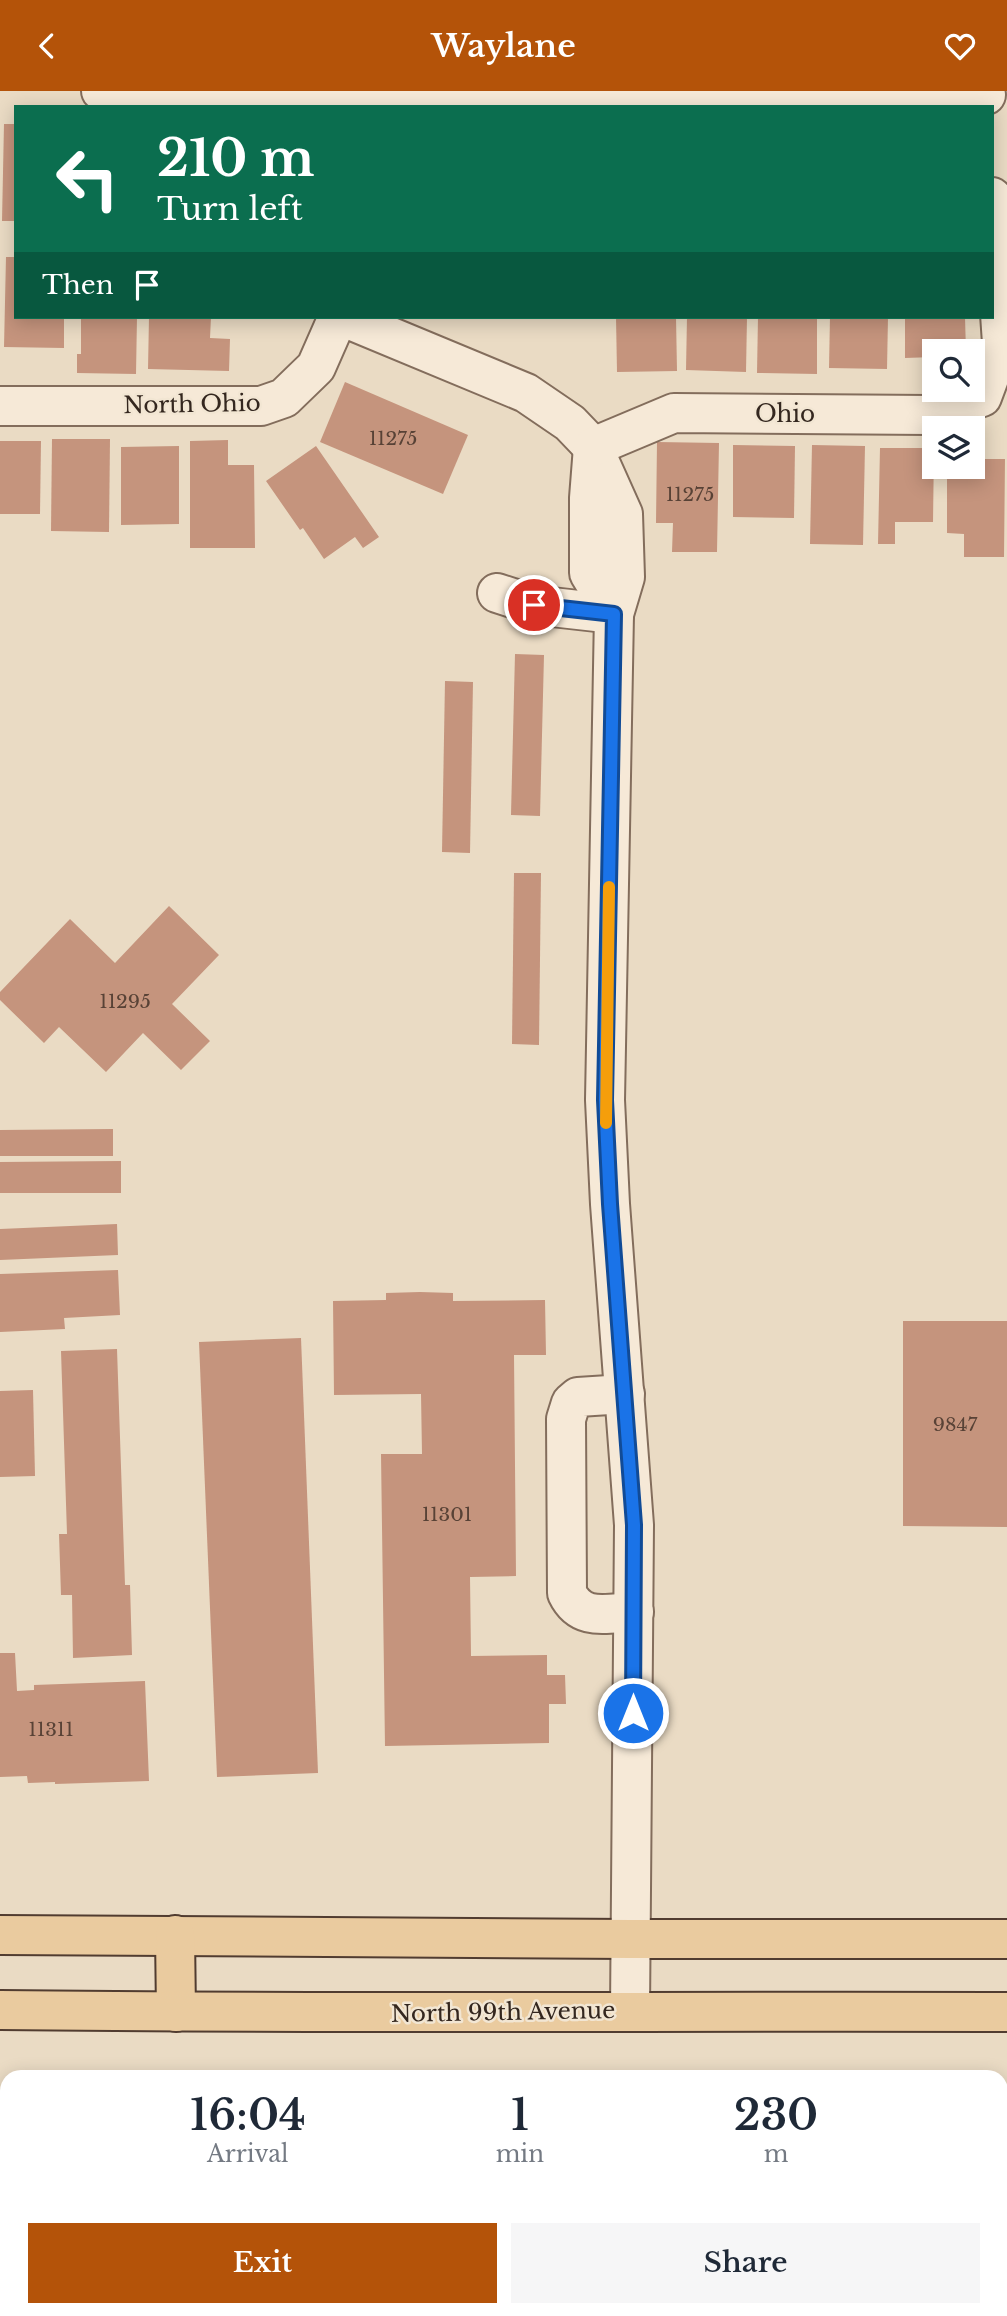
<!DOCTYPE html>
<style>
:root{--surface:#fff;--page:#f6f6f7;--text:#1f2937;--muted:#747a83;--accent:#b45309}
body{margin:0;font-family:"Libre Baskerville",serif;background:var(--page);color:var(--text);height:100vh;display:flex;flex-direction:column;font-size:26px;white-space:nowrap}
*{box-sizing:border-box;margin:0}
p{font-size:23px;color:var(--muted)}
.icon{flex:none;width:38px;height:38px;fill:none;stroke:currentColor;stroke-width:2;stroke-linecap:round;stroke-linejoin:round}
.map{position:relative;flex:1;overflow:hidden}
.drawer{position:absolute;left:0px;top:1979px;width:1008px;height:247px;display:flex;flex-direction:column;background:var(--surface);border-radius:21px 21px 0 0;box-shadow:0 4px 18px #0003}
.drawer>*{flex:none}
.hud{position:absolute;left:14px;top:14px;width:980px;height:214px;border-radius:0px;box-shadow:0 4px 18px #0003;background:#0b6e4f;color:#fff;overflow:hidden}
.buttons{position:absolute;left:922px;top:248px;display:grid;gap:14px}
.buttons a{display:grid;place-items:center;width:63px;height:63px;border-radius:0px;background:var(--surface);box-shadow:0 4px 18px #0003;font-size:35px}
.pin{position:absolute;display:grid;place-items:center;width:60px;height:60px;color:#fff;margin:-30px;border:4px solid #fff;border-radius:50%;box-shadow:0 2px 7px #0007}
.me{position:absolute;width:77px;margin:-38px;rotate:0deg;stroke-linejoin:round;filter:drop-shadow(0 0 5px #0008)}
.turn{display:flex;align-items:center;gap:24px;height:147px;padding:0 28px;font-size:32px}
.turn .icon{width:91px;height:91px;stroke-width:2.5}
.turn b{display:block;font-size:49px;line-height:60px}
.then{display:flex;align-items:center;height:66px;padding:0 28px;background:#0003;gap:14px;font-size:26px}
.eta{display:flex;justify-content:space-evenly;align-items:center;height:119px;text-align:center}
.eta b{font-size:42px;font-weight:600;line-height:49px}
.button{display:flex;gap:14px;margin-top:auto;padding:14px 28px}
.button a{flex:1;height:80px;border-radius:0px;background:var(--accent);color:#fff;font-size:28px;font-weight:600;line-height:80px;text-align:center}
.button a+a{background:var(--page);color:var(--text)}
header{display:flex;justify-content:space-between;align-items:center;height:91px;padding:0 28px;background:var(--accent);color:#fff;font-size:32px;font-weight:600}
.map>svg:first-child{display:block}
.building{fill:#c5947d}
.lines{fill:none;stroke-linecap:round;stroke-linejoin:round}
.minor-casing{stroke:#836d5c;stroke-width:42}
.major-casing{stroke:#513c30;stroke-width:42}
.minor{stroke:#f6e9d7;stroke-width:38}
.major{stroke:#eacb9f;stroke-width:38}
.route-casing{stroke:#114b97;stroke-width:18}
.route{stroke:#1a73e8;stroke-width:12}
.slow{stroke:#f59e0b;stroke-width:12}
.labels{text-anchor:middle;stroke-width:5;stroke-linejoin:round;paint-order:stroke}
.number-label{font-size:19px;fill:#584236}
.street-label{font-size:23px;fill:#34271f;stroke:#f2e6d3}
</style>
<header><svg class="icon" aria-label="back" viewBox="0 0 24 24"><path d="M15 5l-7 7 7 7"/></svg>Waylane<svg class="icon" aria-label="heart" viewBox="0 0 24 24"><path d="M12 20l-8-8c-3-5 5-10 8-4 3-6 11-1 8 4z"/></svg></header>
<div class="map">
<svg width="1007" height="2225" viewBox="0 0 1007 2225">
<rect width="100%" height="100%" fill="#eadbc4"/>
<!-- building -->
<g class="building">
<path d="M4,33H16V130H2Z"/>
<path d="M6,166H16V226H64V257L4,256Z"/>
<path d="M81,226H137L136,283L77,282V263H81Z"/>
<path d="M149,226H211L210,247L230,248L229,280L148,278Z"/>
<path d="M616,226H676L677,280L617,281Z"/>
<path d="M687,226H747L746,281L686,279Z"/>
<path d="M758,226H817V283L757,282Z"/>
<path d="M830,226H888L887,278L829,277Z"/>
<path d="M905,226H965L966,261H934V266L905,267Z"/>
<path d="M345,291L468,344L443,403L320,351Z"/>
<path d="M52,348H110L109,441L51,440Z"/>
<path d="M228,349V374H254L255,457H190V350Z"/>
<path d="M0,350H41L40,423H0Z"/>
<path d="M657,351L719,352L717,461H672L673,432H656Z"/>
<path d="M733,354L795,355L794,427L733,426Z"/>
<path d="M812,354L865,355L863,454L810,453Z"/>
<path d="M179,355V433L121,434V356Z"/>
<path d="M316,355L379,446L363,457L355,446L324,468L303,437L300,439L266,390Z"/>
<path d="M880,357H934L933,431H895V453H878Z"/>
<path d="M973,368H1005L1004,466H964V443L947,442V376H973Z"/>
<path d="M515,563L544,564L540,725L511,724Z"/>
<path d="M445,590L473,591L470,762L442,761Z"/>
<path d="M514,782H541L539,954L512,953Z"/>
<path d="M169,815L219,864L172,913L210,950L181,979L143,942L106,981L59,936L44,952L0,909V901L70,828L115,872Z"/>
<path d="M113,1038V1065H0V1039Z"/>
<path d="M121,1070V1102H0V1071Z"/>
<path d="M117,1133L118,1164L0,1169V1138Z"/>
<path d="M118,1179L120,1224L64,1227L65,1238L0,1241V1183Z"/>
<path d="M420,1201L453,1202V1210L545,1209L546,1264H514L516,1485L470,1486L471,1565L547,1564V1584H565L566,1613H549V1652L385,1655L381,1363H422L421,1303L334,1304L333,1210L386,1209V1202Z"/>
<path d="M903,1230H1007V1436L903,1435Z"/>
<path d="M301,1247L318,1682L217,1686L199,1251Z"/>
<path d="M117,1258L125,1494H130L132,1564L73,1567L72,1504H61L59,1443H67L61,1260Z"/>
<path d="M33,1299L35,1385L0,1386V1300Z"/>
<path d="M0,1562H15L17,1600L34,1599V1594L145,1590L149,1690L55,1693V1691L28,1692L27,1685L0,1686Z"/>
<rect x="0" y="2062" width="7" height="72"/>
<rect x="1001" y="2064" width="6" height="65"/>
<rect x="364" y="2219" width="64" height="6"/>
<rect x="549" y="2219" width="52" height="6"/>
</g>
<g class="lines">
<!-- minor casing -->
<g class="minor-casing">
<g id="minor">
<path d="M101,0L986,4"/>
<path d="M343,226L526,302L570,332L593,356L623,423L625,486L614,523"/>
<path d="M0,315H261L284,307L316,276L338,226"/>
<path d="M593,356L589,407V482L614,523L605,1009L610,1113L634,1434L630,1920"/>
<path d="M593,356L674,322L930,324L982,306L1002,252L992,106"/>
<path d="M497,502L534,514L614,523"/>
<path d="M625,1303L578,1306L571,1312L566,1328L567,1502C581,1531 606,1522 634,1521"/>
<path d="M0,2199H7"/>
<path d="M1001,2205L1007,2207"/>
<path d="M258,2219L266,2225"/>
<path d="M698,2225L703,2219"/>
</g>
</g>
<!-- major casing -->
<g class="major-casing">
<g id="major">
<path d="M0,1844L631,1848H1007"/>
<path d="M175,1844L176,1921"/>
<path d="M0,1919C336,1923 671,1920 1007,1921"/>
</g>
</g>
<!-- minor -->
<use href="#minor" class="minor"/>
<!-- major -->
<use href="#major" class="major"/>
</g>
<g class="lines">
<!-- route casing -->
<g class="route-casing">
<path id="route" d="M534,514L614,523L605,1009L610,1113L634,1434L633,1622"/>
</g>
<!-- route -->
<use href="#route" class="route"/>
<!-- slow -->
<path class="slow" d="M606,1032L609,796"/>
</g>
<g class="labels">
<!-- number labels -->
<g class="number-label">
<text x="393" y="354">11275</text>
<text x="690" y="410">11275</text>
<text x="125" y="917">11295</text>
<text x="955" y="1340">9847</text>
<text x="447" y="1430">11301</text>
<text x="51" y="1645">11311</text>
</g>
<!-- street labels -->
<g class="street-label">
<text transform="translate(192 313) rotate(-1)" y="8">North Ohio</text>
<text x="785" y="331">Ohio</text>
<text transform="translate(503 1921) rotate(-1)" y="8">North 99th Avenue</text>
</g>
</g>
</svg>
<div class="buttons">
<a><svg class="icon" aria-label="search" viewBox="0 0 24 24"><circle cx="10" cy="10" r="6"/><path d="M15 15l6 6"/></svg></a>
<a><svg class="icon" aria-label="layers" viewBox="0 0 24 24"><path d="M12 4l9 5-9 5-9-5zM3 14l9 5 9-5"/></svg></a>
</div>
<div class="pin" style="left:534px;top:514px;background:#d93025"><svg class="icon" aria-label="arrive" viewBox="0 0 24 24"><path d="M6 21V4h12l-3 4 3 4H6"/></svg></div>
<svg class="me" style="left:633px;top:1622px" viewBox="-20 -20 40 40"><circle r="17" fill="#1a73e8" stroke="#fff" stroke-width="3"/><path d="M0-11L8 9 0 5-8 9z" fill="#fff"/></svg>
<div class="hud">
<div class="turn"><svg class="icon" aria-label="left" viewBox="0 0 24 24"><path d="M17 20v-9H6M10 6l-5 5 5 5"/></svg><div><b>210 m</b>Turn left</div></div>
<div class="then">Then<svg class="icon" aria-label="arrive" viewBox="0 0 24 24"><path d="M6 21V4h12l-3 4 3 4H6"/></svg></div>
</div>
<section class="drawer">
<div class="eta">
<div><b>16:04</b><p>Arrival</p></div>
<div><b>1</b><p>min</p></div>
<div><b>230</b><p>m</p></div>
</div>
<div class="button"><a>Exit</a><a>Share</a></div>
</section>
</div>
